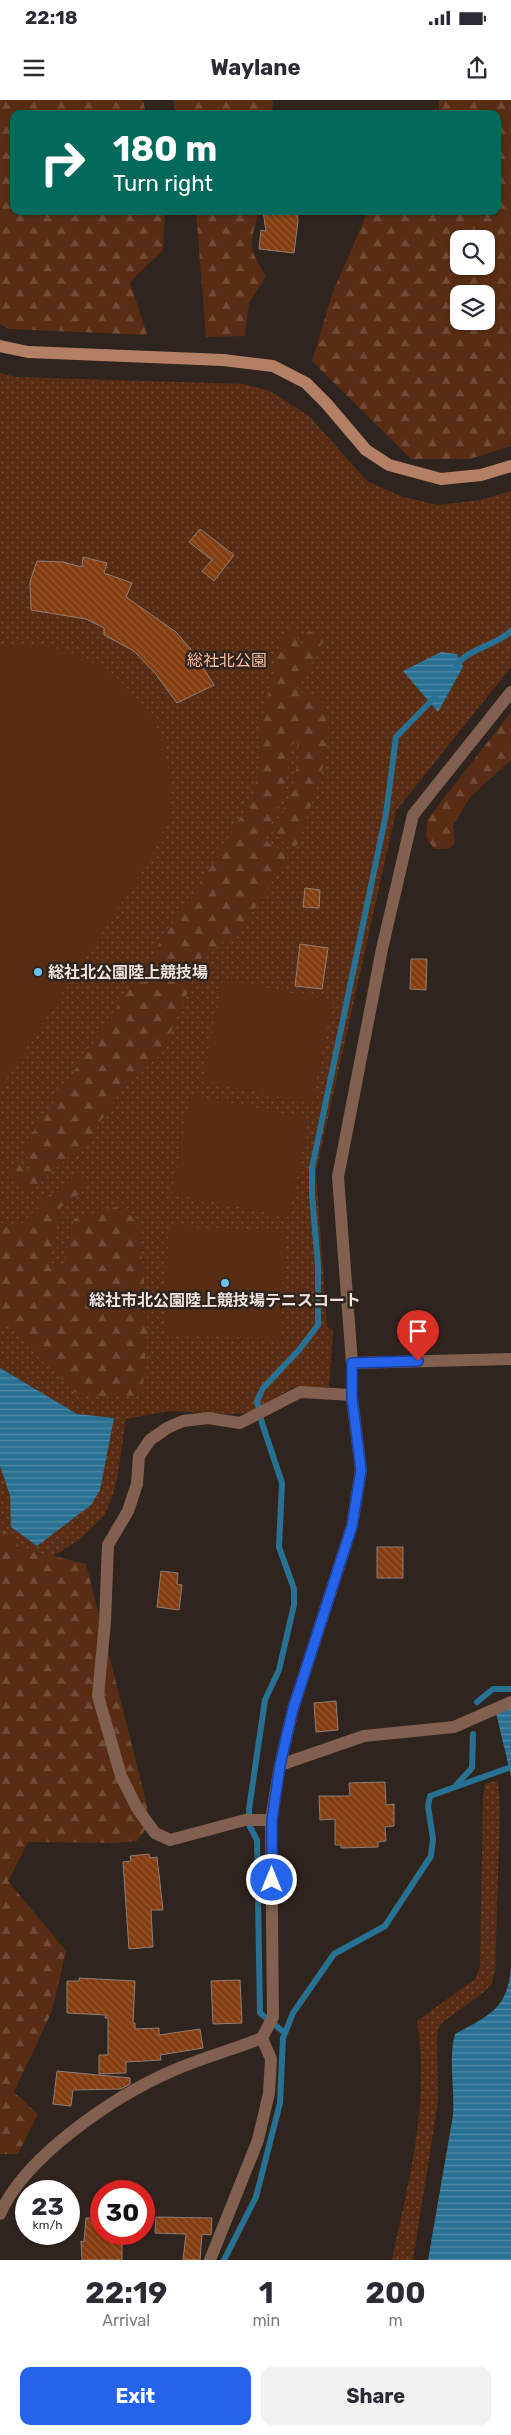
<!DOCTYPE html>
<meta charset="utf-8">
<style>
:root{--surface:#fff;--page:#f2f2f3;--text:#2b2b33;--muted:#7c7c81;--accent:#2563eb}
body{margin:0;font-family:Rubik,"Noto Sans JP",sans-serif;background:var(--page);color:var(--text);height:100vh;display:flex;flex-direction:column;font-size:19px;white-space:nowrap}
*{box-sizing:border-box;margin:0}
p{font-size:16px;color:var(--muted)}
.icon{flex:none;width:28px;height:28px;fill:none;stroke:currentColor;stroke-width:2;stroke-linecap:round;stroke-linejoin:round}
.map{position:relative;height:2160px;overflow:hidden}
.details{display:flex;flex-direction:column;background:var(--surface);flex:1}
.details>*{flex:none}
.guide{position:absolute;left:10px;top:10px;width:491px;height:105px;border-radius:10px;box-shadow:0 1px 4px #0004;background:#00695c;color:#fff;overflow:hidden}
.controls{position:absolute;left:450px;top:130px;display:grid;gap:10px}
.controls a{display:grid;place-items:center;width:45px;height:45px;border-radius:10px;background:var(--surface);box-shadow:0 1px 4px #0004;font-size:25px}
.speed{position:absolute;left:15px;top:2080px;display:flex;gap:10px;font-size:25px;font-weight:700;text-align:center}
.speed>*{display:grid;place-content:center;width:65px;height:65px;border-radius:50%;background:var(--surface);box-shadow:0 1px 4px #0004;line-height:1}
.speed small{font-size:12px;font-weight:400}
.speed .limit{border:8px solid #d22;background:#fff;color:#111}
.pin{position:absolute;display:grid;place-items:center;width:42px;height:42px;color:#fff;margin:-51px -21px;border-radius:50% 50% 50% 0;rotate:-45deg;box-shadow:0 0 5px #0007}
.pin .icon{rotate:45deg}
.me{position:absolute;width:55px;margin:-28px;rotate:0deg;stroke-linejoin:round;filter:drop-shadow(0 0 4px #0008)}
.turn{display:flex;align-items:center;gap:18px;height:105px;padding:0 20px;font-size:22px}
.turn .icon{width:65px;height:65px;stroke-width:2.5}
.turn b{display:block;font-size:35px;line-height:42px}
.eta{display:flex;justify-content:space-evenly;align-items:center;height:85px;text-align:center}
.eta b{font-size:30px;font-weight:700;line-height:35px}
.button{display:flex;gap:10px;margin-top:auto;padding:10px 20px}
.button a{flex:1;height:58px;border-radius:10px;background:var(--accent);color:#fff;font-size:20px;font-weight:700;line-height:58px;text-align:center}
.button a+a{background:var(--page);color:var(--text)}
.status{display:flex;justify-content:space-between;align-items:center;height:35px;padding:0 25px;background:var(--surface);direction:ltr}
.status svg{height:14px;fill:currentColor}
header{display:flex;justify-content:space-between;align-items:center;height:65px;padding:0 20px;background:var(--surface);font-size:22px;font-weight:700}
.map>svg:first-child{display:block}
.grass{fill:url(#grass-dots)}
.forest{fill:url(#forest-firs);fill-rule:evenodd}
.garden{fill:#582d14}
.water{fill:url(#water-rules)}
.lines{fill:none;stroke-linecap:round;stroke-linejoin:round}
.stream{stroke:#297193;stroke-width:6}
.building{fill:url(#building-back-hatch);stroke:#8e7e76}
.street{stroke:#81604f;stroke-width:12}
.secondary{stroke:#b38065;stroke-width:12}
.route-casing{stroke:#184099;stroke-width:12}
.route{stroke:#2563eb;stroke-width:9}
.poi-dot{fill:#69c3f1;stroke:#30241e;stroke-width:2}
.labels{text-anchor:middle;stroke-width:5;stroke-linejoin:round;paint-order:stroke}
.park-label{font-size:16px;fill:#fdbe9e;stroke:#30241e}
.poi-label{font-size:16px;font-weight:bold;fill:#ede4e0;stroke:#30241e;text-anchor:start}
</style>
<div class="status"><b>22:18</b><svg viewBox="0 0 49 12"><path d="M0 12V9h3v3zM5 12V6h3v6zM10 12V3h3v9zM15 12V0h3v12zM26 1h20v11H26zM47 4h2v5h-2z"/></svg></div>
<header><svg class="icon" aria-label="menu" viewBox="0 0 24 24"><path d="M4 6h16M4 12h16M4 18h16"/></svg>Waylane<svg class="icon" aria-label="share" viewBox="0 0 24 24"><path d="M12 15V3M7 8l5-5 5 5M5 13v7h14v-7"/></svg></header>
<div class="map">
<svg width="511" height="2160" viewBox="0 0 511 2160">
<defs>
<pattern id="grass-dots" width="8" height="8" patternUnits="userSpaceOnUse" patternTransform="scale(1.25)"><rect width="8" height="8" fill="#582d14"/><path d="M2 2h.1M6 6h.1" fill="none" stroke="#704b36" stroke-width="1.8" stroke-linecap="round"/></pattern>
<pattern id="forest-firs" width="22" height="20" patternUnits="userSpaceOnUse" patternTransform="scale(1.25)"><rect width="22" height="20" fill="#582d14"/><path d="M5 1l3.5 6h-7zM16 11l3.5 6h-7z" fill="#704b36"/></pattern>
<pattern id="water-rules" width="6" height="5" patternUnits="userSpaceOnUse" patternTransform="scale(1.25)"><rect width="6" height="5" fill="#297193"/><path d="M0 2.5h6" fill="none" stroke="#538ca7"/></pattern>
<pattern id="building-back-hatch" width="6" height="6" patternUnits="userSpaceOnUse" patternTransform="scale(1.25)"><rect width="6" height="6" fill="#833d11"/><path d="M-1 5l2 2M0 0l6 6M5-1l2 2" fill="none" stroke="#955933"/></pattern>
</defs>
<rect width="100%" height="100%" fill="#30241e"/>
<!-- grass -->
<g class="grass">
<path d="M0,273L16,277L244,284L270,291L309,316L367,381L403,397L438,405L481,400L511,391V567L396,711L316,1072L327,1227L333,1231L329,1287H294L250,1312L234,1314L169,1311L126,1319L117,1379L112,1398L104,1416L79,1440L42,1463L0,1457Z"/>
<path d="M498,1680L500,1712L495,1871L491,1885L484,1892L443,1922L438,1928L437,1938L438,2002L413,2160H392C409,2078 430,2005 417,1921L475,1879L480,1867L483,1698L485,1684Z"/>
</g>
<!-- forest -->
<g class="forest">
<path d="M0,0H143L146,14H14V111H165L163,150L130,182L147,235L9,229L0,224Z"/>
<path d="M173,0H273L272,14H176Z"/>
<path d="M439,0H511V346L470,359H411L312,261L333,192L368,111H498V14H439ZM459,139H486V166H459ZM459,194H486V221H459Z"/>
<path d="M196,111H259C250,145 247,146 266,176L249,203L245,236L206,237Z"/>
<path d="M288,528L297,530V543L302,549L304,537L309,531L324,536C316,558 312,568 293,583L299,592L317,595C319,599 324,604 325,608C338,641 308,714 296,747L273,734C285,707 307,661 294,632L283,694L264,740L289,755L239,833L203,855L162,953L125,984L89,1039L30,1091L10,1074L11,1066L19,1064L24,1072L31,1067L24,1046L218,756L252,697L260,664L261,624L281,542Z"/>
<path d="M511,612V660L470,697L453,726L455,744L448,749H434L426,737L427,720Z"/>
<path d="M81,1074L87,1088L61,1107L50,1162L62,1168L74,1119L116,1107L138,1120L148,1221L142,1295L108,1297L74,1292L16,1228L0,1225V1123L21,1125L48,1096Z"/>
<path d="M0,1426L21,1448L86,1464L147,1705L148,1726L137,1741L115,1743L28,1742L8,1781L66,1851L52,1911L14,1992L38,2014L18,2054H0Z"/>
</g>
<!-- garden -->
<g class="garden">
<path d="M34,544L78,554L116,577L149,611L165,643L170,683V716L152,755L0,989V547Z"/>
<path d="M223,879L333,901L312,1003L203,981Z"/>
<path d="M191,995L309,1018L289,1117L172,1094Z"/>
<path d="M169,1126L285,1132L280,1239L164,1233Z"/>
</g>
<!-- water -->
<g class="water">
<path d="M441,552L457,554L463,567L438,612L403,571Z"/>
<path d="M0,1268L77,1314L114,1318L100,1390L91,1405L37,1446L11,1427L10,1395L0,1366Z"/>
<path d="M511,1608V1676L496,1613Z"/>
<path d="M511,1866V2160H428L453,2015C455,1989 448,1959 455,1934C490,1915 508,1909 511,1866Z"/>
</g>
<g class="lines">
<!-- stream -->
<g class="stream">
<path d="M456,566C468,548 496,546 511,531"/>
<path d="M477,1602L493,1589H511"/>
<path d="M457,1684L472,1668L473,1634"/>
<path d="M285,1933L260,1913L257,1740L250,1727L249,1709L265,1600L279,1570L294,1505V1489L279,1447L282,1383L262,1323L257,1301L263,1288L299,1250L318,1225V1165L312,1095V1068L386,714L396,637L435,597"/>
<path d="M224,2160L256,2097L280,2003L283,1938L293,1913L334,1854L385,1826L431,1756L433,1739L428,1706L430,1696L511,1667"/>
</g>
</g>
<!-- building -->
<g class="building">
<path d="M263,111H297L298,121L294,153L259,149L261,130L266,131Z"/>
<path d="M200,429L234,455L214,481L202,471L212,460L189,442Z"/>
<path d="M83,457L107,463L104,473L132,483L126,497L176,532L195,554L214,585L177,603L155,573L134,551L104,535V528L86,519L31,510L30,482L37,461L63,462L82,467Z"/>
<path d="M305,788L320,790L319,808L303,807Z"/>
<path d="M300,844L328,848L322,889L295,886Z"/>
<path d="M411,859H427L426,890L410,889Z"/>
<rect x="377" y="1447" width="26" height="31"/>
<path d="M161,1471L178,1473L177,1484L182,1485L179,1510L157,1507Z"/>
<path d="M336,1601L338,1630L316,1632L314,1603Z"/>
<path d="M385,1682L386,1705L394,1704V1726L385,1727L386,1741L378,1742V1747L341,1748V1745H335V1719L320,1720L319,1696H350L349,1683Z"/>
<path d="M149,1754L150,1758L157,1757L163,1810H151L153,1847L129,1849L123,1762L131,1761L130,1756Z"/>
<path d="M79,1878L135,1881L133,1923H135V1929L159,1928V1935L200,1929L203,1948L160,1955L161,1960L126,1962V1973L99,1974V1955H108V1918H105L106,1915L67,1913V1881H79Z"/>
<path d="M240,1880L242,1923L213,1924L211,1881Z"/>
<path d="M57,1971L130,1978V1984L121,1989L73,1990L71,2006L53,2004Z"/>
<path d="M156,2117L212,2118L211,2135L202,2134L200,2160H183L186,2134L155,2133Z"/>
<path d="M86,2118H101V2134H118V2137L122,2136V2160H82L81,2141L84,2142Z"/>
</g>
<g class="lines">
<!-- street -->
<g class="street">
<path d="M352,1263L511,1259"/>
<path d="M280,1665L364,1636L454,1627L511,1602"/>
<path d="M271,1720H245L170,1740L155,1733L137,1708L121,1676L98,1596L105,1522L108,1445L128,1411L137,1384L139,1356L150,1340L167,1328L183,1321L208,1318L240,1323L300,1292L352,1295"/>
<path d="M0,2114C26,2055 115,1996 172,1971C201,1958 232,1950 262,1938L273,1917L271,1720L280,1665L293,1609L352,1426L361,1370L352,1298V1263L338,1077L382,849L413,715L511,592"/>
<path d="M210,2160L258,2040L269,1993L271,1959L262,1938"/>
</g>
<!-- secondary -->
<path class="secondary" d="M0,246L28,252L223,260L273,266L306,283L326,303L366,350L389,365L441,379L481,375L511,366"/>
</g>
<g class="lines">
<!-- route casing -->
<g class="route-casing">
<path id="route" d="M272,1780V1720L280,1665L293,1609L352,1426L361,1370L352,1298V1263L418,1261"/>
</g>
<!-- route -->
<use href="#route" class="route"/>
</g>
<!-- markers -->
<g class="poi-dot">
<circle cx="38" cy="872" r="5"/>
<circle cx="225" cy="1183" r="5"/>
</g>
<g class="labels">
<!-- park labels -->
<g class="park-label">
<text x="227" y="566">総社北公園</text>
</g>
<!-- poi labels -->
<g class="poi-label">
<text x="48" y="878">総社北公園陸上競技場</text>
<text x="225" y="1206" text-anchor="middle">総社市北公園陸上競技場テニスコート</text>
</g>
</g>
</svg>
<div class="controls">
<a><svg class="icon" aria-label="search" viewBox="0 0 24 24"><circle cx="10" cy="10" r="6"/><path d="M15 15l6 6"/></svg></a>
<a><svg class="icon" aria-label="layers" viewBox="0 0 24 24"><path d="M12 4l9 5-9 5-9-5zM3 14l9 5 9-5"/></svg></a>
</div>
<div class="speed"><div>23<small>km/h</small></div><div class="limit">30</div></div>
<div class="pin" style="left:418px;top:1261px;background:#d93025"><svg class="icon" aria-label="arrive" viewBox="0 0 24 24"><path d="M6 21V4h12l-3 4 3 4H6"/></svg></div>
<svg class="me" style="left:272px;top:1780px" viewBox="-20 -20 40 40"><circle r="17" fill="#2563eb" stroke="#fff" stroke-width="3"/><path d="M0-11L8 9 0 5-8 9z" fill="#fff"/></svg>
<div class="guide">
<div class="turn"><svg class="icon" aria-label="right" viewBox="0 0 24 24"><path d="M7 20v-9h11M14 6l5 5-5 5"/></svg><div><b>180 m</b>Turn right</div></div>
</div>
</div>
<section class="details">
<div class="eta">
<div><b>22:19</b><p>Arrival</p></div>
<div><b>1</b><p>min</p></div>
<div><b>200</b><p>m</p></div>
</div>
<div class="button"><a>Exit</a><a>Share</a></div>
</section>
